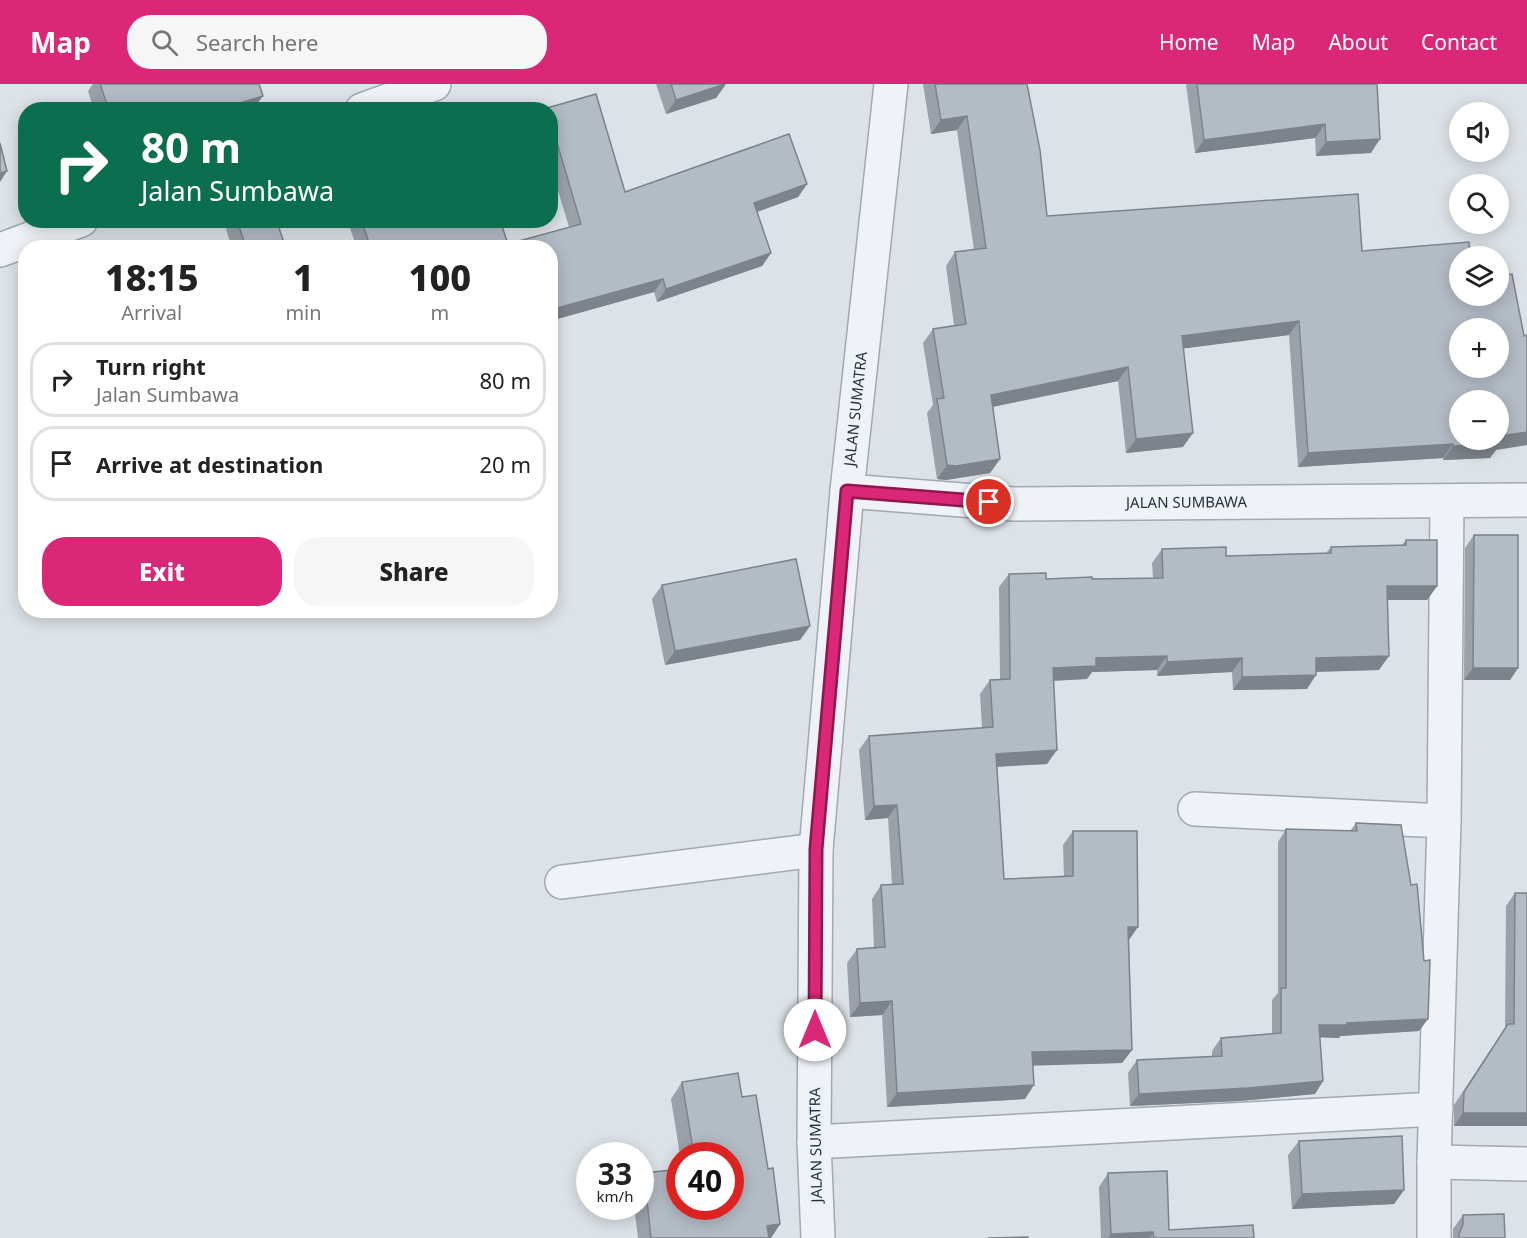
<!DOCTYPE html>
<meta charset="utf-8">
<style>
:root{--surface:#fff;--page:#f6f6f6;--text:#222;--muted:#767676;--line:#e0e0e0;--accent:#db2777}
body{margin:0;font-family:"Noto Sans",sans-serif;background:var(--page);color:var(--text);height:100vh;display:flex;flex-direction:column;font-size:22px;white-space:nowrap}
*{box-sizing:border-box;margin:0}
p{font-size:20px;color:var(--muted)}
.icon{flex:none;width:33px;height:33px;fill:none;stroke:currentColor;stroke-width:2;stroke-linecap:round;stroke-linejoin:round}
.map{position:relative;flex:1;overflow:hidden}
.side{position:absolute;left:18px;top:156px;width:540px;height:378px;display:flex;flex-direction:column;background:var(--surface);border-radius:24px;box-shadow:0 3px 15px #0003}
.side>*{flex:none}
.banner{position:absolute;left:18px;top:18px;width:540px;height:126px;border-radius:24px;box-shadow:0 3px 15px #0003;background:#0b6e4f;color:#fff;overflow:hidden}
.tools{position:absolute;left:1449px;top:18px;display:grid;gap:12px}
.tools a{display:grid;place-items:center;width:60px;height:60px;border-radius:50%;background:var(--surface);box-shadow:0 3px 15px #0003;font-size:30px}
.speed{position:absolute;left:576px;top:1058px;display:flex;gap:12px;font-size:30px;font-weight:700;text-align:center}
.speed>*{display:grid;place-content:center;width:78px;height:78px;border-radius:50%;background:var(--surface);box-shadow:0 3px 15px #0003;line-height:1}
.speed small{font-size:15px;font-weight:400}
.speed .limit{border:9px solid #d22;background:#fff;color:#111}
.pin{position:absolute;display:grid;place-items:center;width:51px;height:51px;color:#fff;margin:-26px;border:3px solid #fff;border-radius:50%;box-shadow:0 2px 6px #0007}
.me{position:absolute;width:66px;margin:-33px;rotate:0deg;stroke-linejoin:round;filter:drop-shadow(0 0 4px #0008)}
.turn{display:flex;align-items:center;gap:21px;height:126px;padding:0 24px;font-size:27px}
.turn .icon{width:78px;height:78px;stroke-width:2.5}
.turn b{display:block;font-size:42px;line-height:51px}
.eta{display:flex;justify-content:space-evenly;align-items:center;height:102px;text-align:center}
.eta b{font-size:36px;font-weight:800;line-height:42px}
.primary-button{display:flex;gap:12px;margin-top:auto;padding:12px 24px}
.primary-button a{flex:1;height:69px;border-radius:24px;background:var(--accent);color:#fff;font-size:24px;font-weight:800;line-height:69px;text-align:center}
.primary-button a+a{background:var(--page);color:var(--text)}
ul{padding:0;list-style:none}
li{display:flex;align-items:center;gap:18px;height:75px;margin:0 12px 9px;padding:0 12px;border:3px solid var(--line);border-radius:24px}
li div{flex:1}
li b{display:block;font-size:22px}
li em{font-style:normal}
header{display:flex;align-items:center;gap:36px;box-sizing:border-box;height:84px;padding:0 30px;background:var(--accent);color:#fff}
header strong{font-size:28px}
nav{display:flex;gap:33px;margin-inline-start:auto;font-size:21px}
.search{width:420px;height:54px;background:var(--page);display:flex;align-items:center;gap:15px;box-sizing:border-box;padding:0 21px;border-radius:24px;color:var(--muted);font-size:22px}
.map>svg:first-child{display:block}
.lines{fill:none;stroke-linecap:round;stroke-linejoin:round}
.minor-casing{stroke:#a1a9b1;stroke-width:36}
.tertiary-casing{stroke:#a1a9b1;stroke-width:36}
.minor{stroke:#eff2f6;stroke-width:33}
.tertiary{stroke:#eff2f6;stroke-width:33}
.wall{fill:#9aa1a9}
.shaded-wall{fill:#7d838a}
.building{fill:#b3bbc5;stroke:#7d838a;stroke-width:1.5;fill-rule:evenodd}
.route-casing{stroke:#8e194d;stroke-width:15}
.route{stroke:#db2777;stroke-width:10}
.labels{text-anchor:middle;stroke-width:6;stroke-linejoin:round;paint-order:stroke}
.street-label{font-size:15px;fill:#25313f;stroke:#ebf1f5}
</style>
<header>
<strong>Map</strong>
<div class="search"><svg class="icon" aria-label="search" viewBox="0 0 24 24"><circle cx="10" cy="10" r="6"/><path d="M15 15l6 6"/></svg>Search here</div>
<nav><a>Home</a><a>Map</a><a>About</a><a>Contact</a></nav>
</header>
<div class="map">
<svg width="1527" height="1154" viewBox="0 0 1527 1154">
<rect width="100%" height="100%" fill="#dce2e7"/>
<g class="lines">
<!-- minor casing -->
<g class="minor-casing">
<g id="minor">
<path d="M362,26L434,0"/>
<path d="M0,166L81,136"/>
<path d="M1195,725L1444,737"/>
<path d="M562,798L816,766"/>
<path d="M814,1058L1436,1025"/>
<path d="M1434,1078L1527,1080"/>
<path d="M1434,1154V1078L1444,737L1447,417"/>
</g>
</g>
<!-- tertiary casing -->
<g class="tertiary-casing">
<g id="tertiary">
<path id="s1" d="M847,407L1013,420L1527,416"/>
<path id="s2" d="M818,1154L814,1058L816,766L847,407L891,0"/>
</g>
</g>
<!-- minor -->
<use href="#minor" class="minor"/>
<!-- tertiary -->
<use href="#tertiary" class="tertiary"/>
</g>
<!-- wall -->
<g class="wall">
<path d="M93,0H259L253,25L94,26L88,7Z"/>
<path d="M656,0H726L716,14L666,30Z"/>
<path d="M923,0H1027L1047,132L1362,167L1460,172L1496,366L1490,374L1443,376V374L1298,383L1289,251L1183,264V363L1126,369L1118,297L993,323L1000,375L990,389L946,396L937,395L927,329L933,321L923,259L933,245L954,241L946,182L955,168L974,166L957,46L931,50Z"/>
<path d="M1186,0H1377L1371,69L1316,72L1315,54L1195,69Z"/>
<path d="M596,10L625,108L789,50L807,100L798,113L757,128L771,169L762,182L657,218L654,208L550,237V164H357L347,136H500L508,160L569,143L550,80V26H546L547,24Z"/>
<path d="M232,136H276L286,164H232L226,145Z"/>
<path d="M1474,451L1518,584L1510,596H1464L1465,464Z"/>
<path d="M1406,456L1437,502L1427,516H1387L1379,586L1316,588L1307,605L1233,606L1232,588L1157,592V586L1092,588L1087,595L1053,597L1047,680L997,683L1004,795L1064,793L1063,761L1073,747L1129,856L1132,966L1122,979L1033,981L1025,1015L887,1023L882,931L850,933L847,879L857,865L874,864L872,815L881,801H892L888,734L865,736L859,666L869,652L982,644L980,610L990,596L1000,595L999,503L1009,490L1046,495L1153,494L1152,479L1162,465L1226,472L1326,469L1331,463L1402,461Z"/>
<path d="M662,501L810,542L800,556L665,581L652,515Z"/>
<path d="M1356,739L1419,947L1340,952L1339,954L1320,953L1323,997L1315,1010L1239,1017L1130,1022L1128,989L1137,976L1212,973V967L1221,954L1272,950V916L1278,909V758L1286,745L1350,747Z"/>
<path d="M1515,809H1527V1042H1454V1021L1505,944L1506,822Z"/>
<path d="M682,998L742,1013L768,1085L780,1140L771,1154H638L634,1122H640V1094L644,1089L680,1122L730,1071H680L671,1015Z"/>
<path d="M1299,1057L1404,1106L1394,1120L1292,1125L1288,1071Z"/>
<path d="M1108,1089L1169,1146L1254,1154H1101L1099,1103Z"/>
<path d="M1463,1131L1505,1154H1453V1145Z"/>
</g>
<!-- shaded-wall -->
<g class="shaded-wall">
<path d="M726,0L716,14L666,30L676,16Z"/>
<path d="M263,12L253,25L238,26L243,18Z"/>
<path d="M967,32L957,46L931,50L941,36Z"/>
<path d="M1325,40L1315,54L1195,69L1204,56Z"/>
<path d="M1380,55L1371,69L1316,72L1326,58Z"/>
<path d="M7,87L0,98V89Z"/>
<path d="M807,100L798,113L745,132L754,119Z"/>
<path d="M422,157L418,164H404Z"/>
<path d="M771,169L762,182L657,218L666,205Z"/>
<path d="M663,195L654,208L550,237V226Z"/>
<path d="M1299,237L1289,251L1172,266L1182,252Z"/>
<path d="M1128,283L1118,297L981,325L991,311Z"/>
<path d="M1527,348V361L1496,366L1490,374L1443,376L1453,362L1500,352Z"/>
<path d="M1193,349L1183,363L1126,369L1136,355Z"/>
<path d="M1453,360L1443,374L1298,383L1308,369Z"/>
<path d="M1000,375L990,389L946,396L937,395L947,381Z"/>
<path d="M1387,502H1437L1427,516H1377Z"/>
<path d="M810,542L800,556L665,581L675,567Z"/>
<path d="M1167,572L1157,586L1092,588L1087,595L1043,597L1053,584L1096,574Z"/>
<path d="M1389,572L1379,586L1306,588L1316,574Z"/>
<path d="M1242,574L1232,588L1157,592L1167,578Z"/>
<path d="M1473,584H1518L1510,596H1464Z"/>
<path d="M1316,591L1307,605L1233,606L1242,593Z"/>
<path d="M1057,666L1047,680L986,683L996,670Z"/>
<path d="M897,721L888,734L865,736L874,722Z"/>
<path d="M1128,843H1138L1129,856Z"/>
<path d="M892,917L882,931L850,933L860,919Z"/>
<path d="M1428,935L1419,947L1340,952L1339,954L1310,953L1319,941Z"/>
<path d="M1132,966L1122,979L1023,982L1032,968Z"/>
<path d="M1323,997L1315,1010L1239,1017L1130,1022L1139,1010Z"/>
<path d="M1034,1001L1025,1015L887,1023L897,1009Z"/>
<path d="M1463,1029H1527V1042H1454Z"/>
<path d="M1404,1106L1394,1120L1292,1125L1302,1110Z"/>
<path d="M780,1140L771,1154H759L767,1142Z"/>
<path d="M1153,1148L1150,1154H1108L1111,1150Z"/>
</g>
<!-- building -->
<g class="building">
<path d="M100,0H259L263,12L243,18L245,26H109Z"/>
<path d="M671,0H725L676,16Z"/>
<path d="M935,0H1027L1040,66L1047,132L1358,110L1362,167L1469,158L1470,172H1460V212H1498V192L1512,190L1524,252L1527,251V348L1500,352V360L1453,362V360L1308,369L1299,237L1182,252L1193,349L1136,355L1128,283L991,311L1000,375L956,382L947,381L937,315L944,314L933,245L966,240L955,168L986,164L967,32L941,36ZM1460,244H1498V284H1460ZM1460,316H1498V356H1460Z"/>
<path d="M1197,0H1377L1380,55L1326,58L1325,40L1204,56Z"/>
<path d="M596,10L625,108L789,50L807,100L754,119L771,169L666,205L663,195L550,226V164H424L422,157L404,164H371L361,136H500L508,160L581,140L550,35V26H548L547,24Z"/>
<path d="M0,59L7,87L0,89Z"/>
<path d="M237,136H276L286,164H246Z"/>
<path d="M1474,451H1518V584H1473Z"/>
<path d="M1406,456H1437V502H1387L1389,572L1316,574V591L1242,593V574L1167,578V572L1096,574V582L1053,584L1057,666L996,670L1004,795L1073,792V747H1137L1138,843H1128L1132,966L1032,968L1034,1001L897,1009L892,917L860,919L857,865L885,863L881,801L903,800L897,721L874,722L869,652L993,643L990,596L1010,595L1009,490L1046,489V495L1092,493V495L1163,494L1162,465L1226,463V472L1331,469V463L1406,461Z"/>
<path d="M796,475L810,542L675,567L662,501Z"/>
<path d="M1356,739L1401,741L1411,801L1417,800L1424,877L1430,876L1428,935L1347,939V941H1319L1323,997L1248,1004L1139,1010L1137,976L1222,972L1221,954L1281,949V904H1286V745L1357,747Z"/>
<path d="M1515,809H1527V1029H1463L1464,1008L1508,940H1514Z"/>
<path d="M738,989L742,1013L756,1011L768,1085L773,1084L780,1140L767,1142L769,1154H651L644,1089L680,1085V1122H730V1071H694L682,998Z"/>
<path d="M1402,1052L1404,1106L1302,1110L1299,1057Z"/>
<path d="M1167,1087L1169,1146L1253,1141L1254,1154H1154L1153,1148L1111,1150L1108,1089Z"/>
<path d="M1504,1130L1505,1154H1459V1150L1463,1140V1131Z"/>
<path d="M1028,1153V1154H988Z"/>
</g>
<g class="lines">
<!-- route casing -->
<g class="route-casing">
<path id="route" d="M815,946L816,765L847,407L989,418"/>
</g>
<!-- route -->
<use href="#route" class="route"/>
</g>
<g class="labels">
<!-- street labels -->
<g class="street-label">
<text dy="5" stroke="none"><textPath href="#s2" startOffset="831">JALAN SUMATRA</textPath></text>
<text dy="5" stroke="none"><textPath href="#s1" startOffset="340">JALAN SUMBAWA</textPath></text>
<text transform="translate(816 1061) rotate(-91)" y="5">JALAN SUMATRA</text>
</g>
</g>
</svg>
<div class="tools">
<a><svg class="icon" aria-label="sound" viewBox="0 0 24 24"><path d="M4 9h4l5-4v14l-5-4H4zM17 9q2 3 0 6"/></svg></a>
<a><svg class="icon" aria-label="search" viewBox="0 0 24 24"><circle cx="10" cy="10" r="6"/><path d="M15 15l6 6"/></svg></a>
<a><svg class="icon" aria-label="layers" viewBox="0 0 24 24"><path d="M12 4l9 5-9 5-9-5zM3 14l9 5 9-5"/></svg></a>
<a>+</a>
<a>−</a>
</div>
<div class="speed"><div>33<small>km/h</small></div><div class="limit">40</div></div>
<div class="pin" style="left:989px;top:418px;background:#d93025"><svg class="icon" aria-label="arrive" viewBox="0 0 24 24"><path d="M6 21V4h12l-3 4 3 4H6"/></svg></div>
<svg class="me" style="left:815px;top:946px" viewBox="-20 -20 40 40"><circle r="19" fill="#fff"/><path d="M0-13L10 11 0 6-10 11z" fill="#db2777"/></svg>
<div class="banner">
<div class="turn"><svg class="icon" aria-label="right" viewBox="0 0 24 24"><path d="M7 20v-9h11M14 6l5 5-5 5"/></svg><div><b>80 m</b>Jalan Sumbawa</div></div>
</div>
<section class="side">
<div class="eta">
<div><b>18:15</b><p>Arrival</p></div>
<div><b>1</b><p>min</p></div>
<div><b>100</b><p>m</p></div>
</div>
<ul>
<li><svg class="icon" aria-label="right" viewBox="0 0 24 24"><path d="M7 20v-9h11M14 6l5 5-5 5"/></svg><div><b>Turn right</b><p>Jalan Sumbawa</p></div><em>80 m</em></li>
<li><svg class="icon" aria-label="arrive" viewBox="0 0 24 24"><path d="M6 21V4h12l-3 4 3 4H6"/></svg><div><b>Arrive at destination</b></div><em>20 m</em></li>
</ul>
<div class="primary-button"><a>Exit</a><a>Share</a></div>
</section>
</div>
